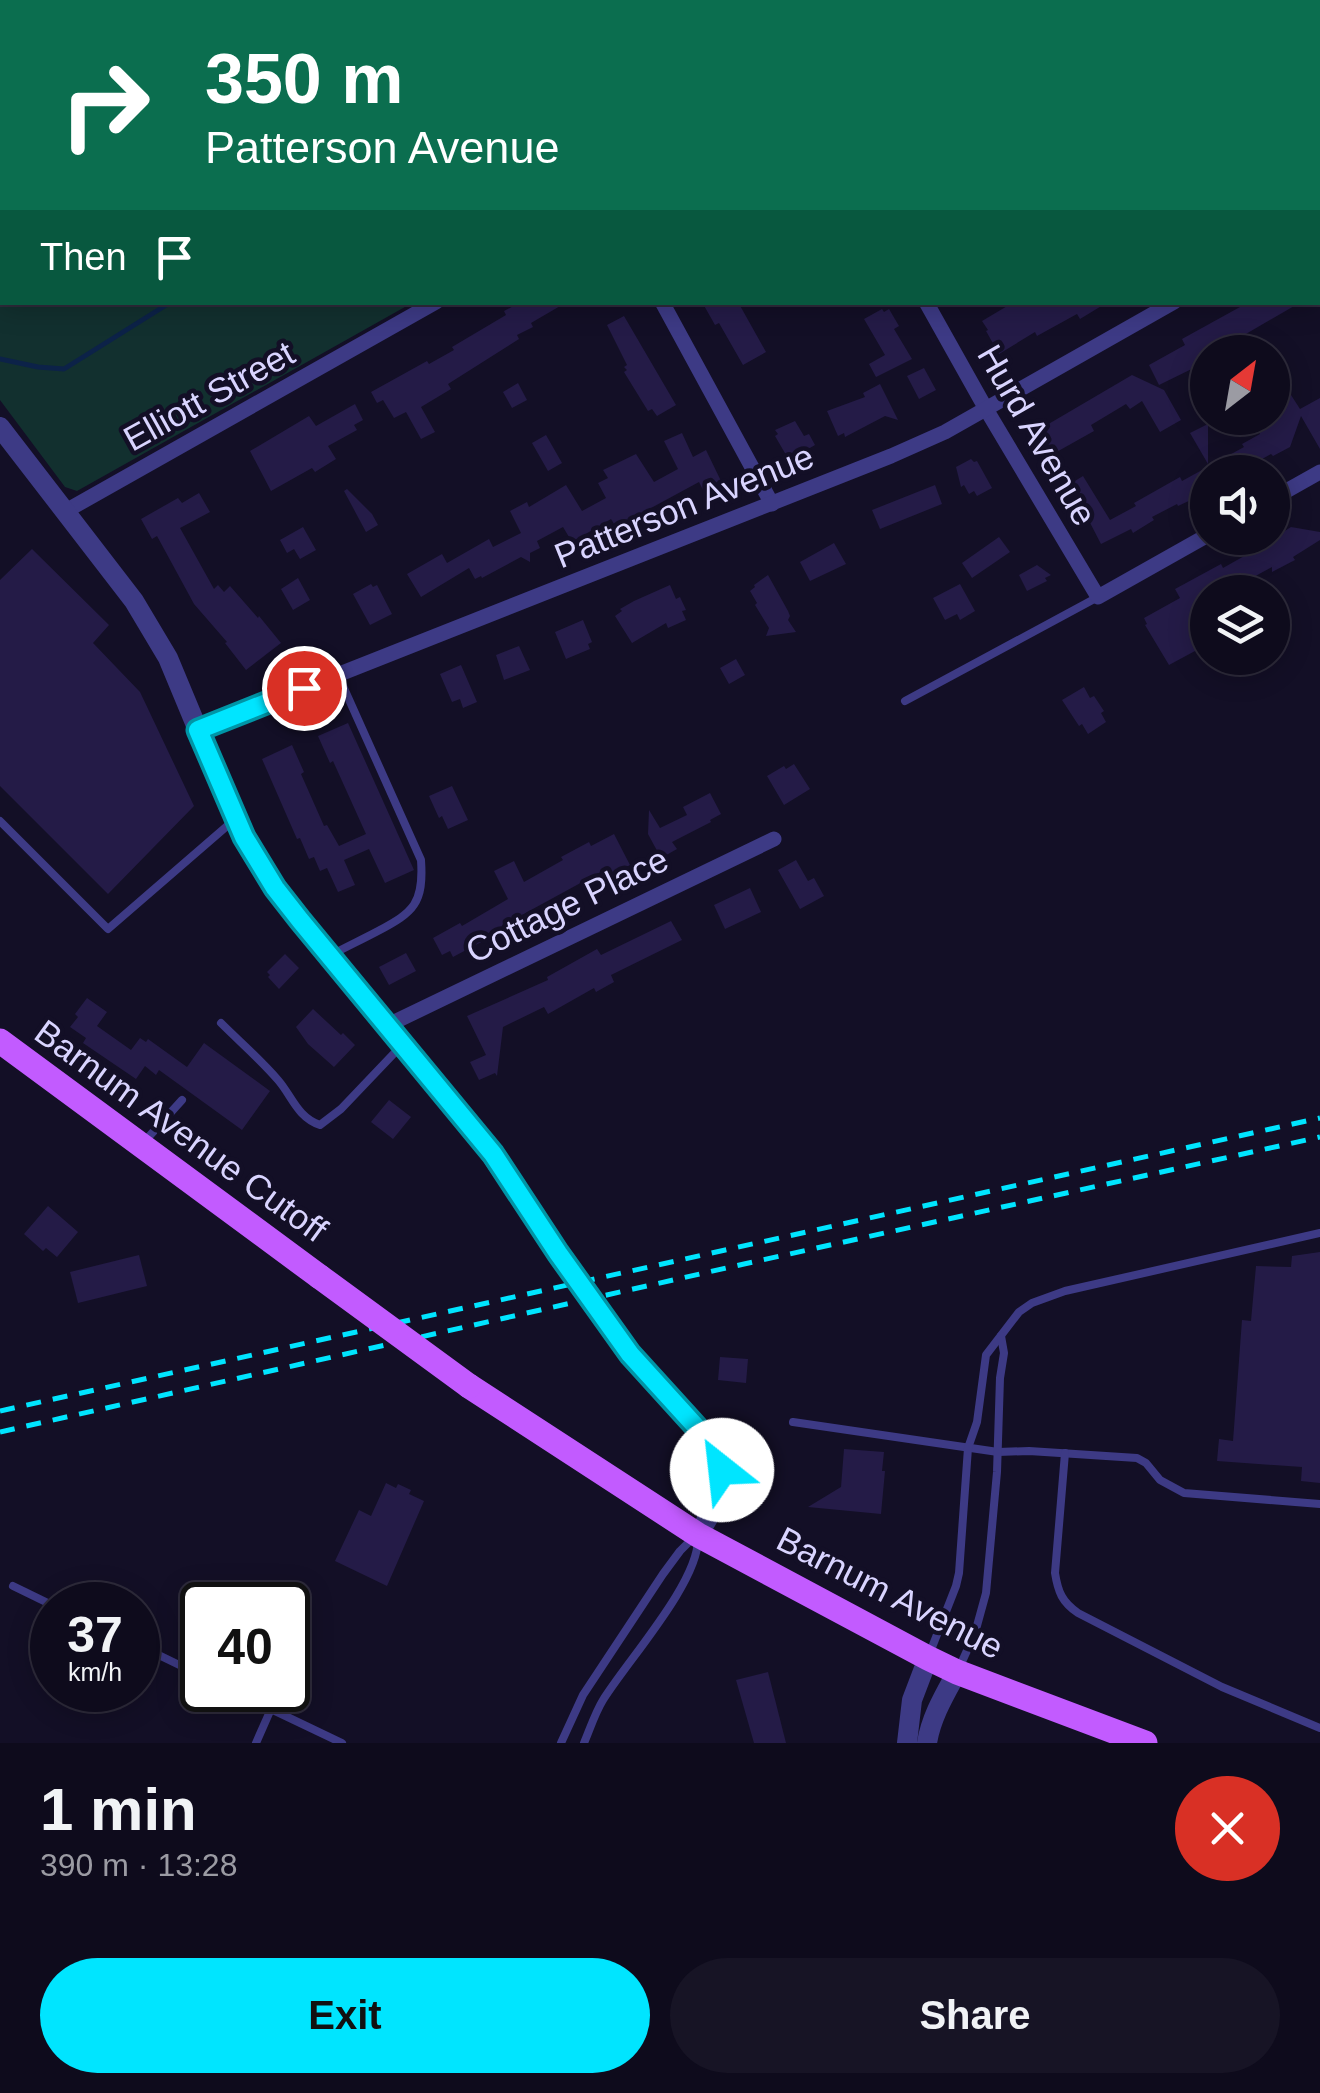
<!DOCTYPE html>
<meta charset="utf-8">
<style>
:root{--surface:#0e0b1c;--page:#171425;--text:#f1f3f6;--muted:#9b9ba3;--line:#2e2b3b;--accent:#00e5ff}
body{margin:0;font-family:Helvetica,sans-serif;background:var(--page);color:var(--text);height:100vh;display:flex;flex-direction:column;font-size:38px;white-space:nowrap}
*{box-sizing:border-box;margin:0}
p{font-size:32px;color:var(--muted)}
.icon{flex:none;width:55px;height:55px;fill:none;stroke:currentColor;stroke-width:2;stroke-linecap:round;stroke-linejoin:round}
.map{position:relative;height:1743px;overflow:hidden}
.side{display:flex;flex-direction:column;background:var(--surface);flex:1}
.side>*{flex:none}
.hud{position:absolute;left:0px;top:0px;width:1320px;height:305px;box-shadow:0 5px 25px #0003,0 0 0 2px var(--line);background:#0b6e4f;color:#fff;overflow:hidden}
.needle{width:65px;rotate:31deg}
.tools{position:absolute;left:1190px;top:335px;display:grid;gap:20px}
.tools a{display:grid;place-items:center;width:100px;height:100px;border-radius:50%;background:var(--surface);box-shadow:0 5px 25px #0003,0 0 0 2px var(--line);font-size:50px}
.speed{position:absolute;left:30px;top:1582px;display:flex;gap:20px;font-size:50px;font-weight:700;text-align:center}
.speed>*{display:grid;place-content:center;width:130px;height:130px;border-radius:50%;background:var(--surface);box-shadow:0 5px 25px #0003,0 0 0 2px var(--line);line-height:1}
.speed small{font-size:25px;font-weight:400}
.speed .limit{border:5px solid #111;border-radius:15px;background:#fff;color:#111}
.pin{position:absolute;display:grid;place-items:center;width:85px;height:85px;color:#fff;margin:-42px;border:5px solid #fff;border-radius:50%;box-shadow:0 2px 10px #0007}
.me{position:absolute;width:110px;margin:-55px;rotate:331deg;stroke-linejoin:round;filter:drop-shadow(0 0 8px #0008)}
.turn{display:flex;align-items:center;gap:35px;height:210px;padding:0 40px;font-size:45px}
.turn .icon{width:130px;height:130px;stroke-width:2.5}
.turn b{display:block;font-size:70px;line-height:85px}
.then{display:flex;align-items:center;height:95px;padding:0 40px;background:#0003;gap:20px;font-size:38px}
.round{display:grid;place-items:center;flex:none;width:105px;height:105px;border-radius:52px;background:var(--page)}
.head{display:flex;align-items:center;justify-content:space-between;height:170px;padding:0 40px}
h1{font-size:60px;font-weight:600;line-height:75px}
.action{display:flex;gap:20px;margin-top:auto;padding:20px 40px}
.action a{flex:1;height:115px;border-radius:60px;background:var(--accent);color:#111;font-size:40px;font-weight:600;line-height:115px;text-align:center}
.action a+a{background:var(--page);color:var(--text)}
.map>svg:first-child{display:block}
.green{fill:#12302f}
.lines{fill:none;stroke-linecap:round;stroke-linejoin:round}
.stream{stroke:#0c2248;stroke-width:5}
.building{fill:#241b47}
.service{stroke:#3d3a85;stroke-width:8}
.minor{stroke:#3d3a85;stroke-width:15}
.tertiary{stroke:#3d3a85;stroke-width:20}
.primary{stroke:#c25bff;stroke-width:25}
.rail{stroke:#00e5ff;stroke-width:5;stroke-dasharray:15 12;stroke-linecap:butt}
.tertiary-bridge{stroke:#3d3a85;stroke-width:20}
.primary-bridge{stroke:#c25bff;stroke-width:25}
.route-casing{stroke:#0095a6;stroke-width:25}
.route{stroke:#00e5ff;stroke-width:18}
.labels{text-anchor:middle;stroke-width:9;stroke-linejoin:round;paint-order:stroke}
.street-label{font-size:35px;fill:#d9d4ff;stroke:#130f26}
</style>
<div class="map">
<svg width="1320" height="1743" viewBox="0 0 1320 1743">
<rect width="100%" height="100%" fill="#130f26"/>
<!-- green -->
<g class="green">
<path d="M590,0H1191L1193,2H588Z"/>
<path d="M2,276V302L412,303L77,491L65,487L0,400V277Z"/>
</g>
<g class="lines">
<!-- stream -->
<g class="stream">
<path d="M644,2H658"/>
<path d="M693,2L697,0"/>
<path d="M0,359L38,367L64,369L171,302"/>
</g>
</g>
<!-- building -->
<g class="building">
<path d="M521,302H567L531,323L533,327L517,335L519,339L448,384L451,389L421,407L435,432L421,439L406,412L394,418L383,400L377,403L371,392L427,361L429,364L454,350L452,347L506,315L504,311Z"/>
<path d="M702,302H738L766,352L743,365L719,323L715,325Z"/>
<path d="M1014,302H1108L1080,319L1077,314L1037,336L1035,332L999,354L986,331L988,330L982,321Z"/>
<path d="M1249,302H1301L1215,352H1208V361L1159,385L1149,365L1185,345L1182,339Z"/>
<path d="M882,309L884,312L889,309L899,326L894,329L912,359L876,377L869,364L885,355L864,319Z"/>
<path d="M624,316L676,405L657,416L652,409L648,411L624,372L627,370L624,367L627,365L607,325Z"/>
<path d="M924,368L936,390L919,399L907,376Z"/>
<path d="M1132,375L1164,390L1181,420L1160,432L1142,401L1130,409L1126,404L1091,425L1094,431L1053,454L1040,429Z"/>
<path d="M518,383L527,400L512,408L503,392Z"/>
<path d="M880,384L898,420L885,416L845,437L844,433L838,436L827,411L865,397L863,393Z"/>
<path d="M1284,384L1300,409L1320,398V449L1301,416L1290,447L1273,456L1271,454L1246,468L1245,472H1208V492L1178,506L1177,504L1152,517L1154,520L1133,533L1131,529L1101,544L1070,484L1083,476L1110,520L1136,506L1134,503L1180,477L1182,481L1244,447L1242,444L1260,434L1254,423L1264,418H1272V392Z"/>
<path d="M355,404L363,420L354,425L357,430L328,446L336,459L315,472L312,468L271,491L250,451L309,416L316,426Z"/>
<path d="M795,421L804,436L809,434L815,445L789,460L775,436L778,434L775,430Z"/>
<path d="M1208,424V464L1190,433Z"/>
<path d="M682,433L693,457L706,450L721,481L703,490L699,482L616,527L611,519L572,542L563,527L537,541L540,548L530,553V562L521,557L482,578L481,576L475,579L469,568L421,597L407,574L442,554L447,563L489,539L493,547L521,533L510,511L527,502L529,507L566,485L582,511L606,498L598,483L608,478L603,470L636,454L654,482L678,469L664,441Z"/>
<path d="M546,435L562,463L548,471L532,443Z"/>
<path d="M971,459L974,462L977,461L992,488L977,496L974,491L969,494L964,485L961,487L956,467Z"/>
<path d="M935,485L942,504L880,529L872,510Z"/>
<path d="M347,489L372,514L378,525L366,532L344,491Z"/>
<path d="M199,493L210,512L180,528L214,589L218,585L224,592L230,586L258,618L259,616L281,643L246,670L225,643L227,642L194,604L157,536L152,539L141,519L178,498L182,503Z"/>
<path d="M303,527L316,550L300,559L294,549L287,553L280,540Z"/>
<path d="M1291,527L1320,532V540L1293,557L1295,560L1272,572V567L1226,592H1208V608L1196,614L1208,635V644L1169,665L1145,625L1147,624L1144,618L1180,598L1175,589L1221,564L1223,568L1246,555L1244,551L1265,540L1266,543Z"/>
<path d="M999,537L1010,552L972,578L962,563Z"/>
<path d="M834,543L846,564L810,581L800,562Z"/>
<path d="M32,549L109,625L93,643L140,692L194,806L108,894L0,786V580Z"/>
<path d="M1037,565L1051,575L1045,578L1047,581L1027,591L1019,575Z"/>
<path d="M768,575L788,611L790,616L788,620L796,632L766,636L769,628L755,605L757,603L750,591L755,587L754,585Z"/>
<path d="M298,578L310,600L293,610L281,589Z"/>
<path d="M371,584L373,587L377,585L392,614L370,625L353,594Z"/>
<path d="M960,584L975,611L960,620L957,614L945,620L933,598Z"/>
<path d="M670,585L676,599L680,597L686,610L682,611L686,620L668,628L666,623L632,643L615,616L622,611L620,609L634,601Z"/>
<path d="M583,620L592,642L588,644L590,649L566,659L555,632Z"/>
<path d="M519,646L530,670L504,680L496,655Z"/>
<path d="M736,659L745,675L729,684L720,668Z"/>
<path d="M461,665L477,702L463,708L460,699L452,702L440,674Z"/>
<path d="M1084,687L1090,698L1094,696L1104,711L1101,713L1106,722L1088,734L1082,724L1079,726L1062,700Z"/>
<path d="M348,723L414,870L385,883L369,849L344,860L355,885L338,892L327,868L320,871L314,857L309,859L300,838L297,839L262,759L292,745L304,772L301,774L324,826L327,825L339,846L366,834L333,761L330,763L318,736Z"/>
<path d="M794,764L810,789L784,805L767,776L784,766L786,769Z"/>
<path d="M452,786L468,820L448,829L442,816L439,818L429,796Z"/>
<path d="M710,793L721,814L710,820L711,822L672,842L677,849L661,858L648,834L649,810L660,828L687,815L683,807Z"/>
<path d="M614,834L630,865L611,875L608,868L520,916L523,922L515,926L518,931L505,937L502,931L453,957L450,951L442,955L433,938L460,923L462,926L508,899L494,871L514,861L524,882L563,860L561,857L589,842L591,846Z"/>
<path d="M796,860L808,881L814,878L824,896L800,909L778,870Z"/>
<path d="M750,888L761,912L725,929L714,905Z"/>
<path d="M671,921L682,940L611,975L614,982L596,992L594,988L548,1014L544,1007L503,1027L497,1076L495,1073L479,1080L470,1062L486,1055L467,1016L548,980L547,977L597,949L601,955Z"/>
<path d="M406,953L416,971L389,985L379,967Z"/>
<path d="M285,954L299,968L279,989L268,977L270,975L267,972Z"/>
<path d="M87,998L107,1012L97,1026L131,1050L140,1038L146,1042L148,1039L187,1067L204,1043L270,1091L242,1130L159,1070L156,1075L145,1066L136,1079L83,1043L86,1038L70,1027L78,1017L75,1014Z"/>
<path d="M313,1009L341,1035L343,1033L355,1045L334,1067L308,1044L296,1027Z"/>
<path d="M389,1100L411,1117L393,1139L371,1122Z"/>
<path d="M48,1206L78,1232L57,1257L46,1248L43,1251L24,1234Z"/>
<path d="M1320,1252V1483L1301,1481L1302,1467L1217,1461L1219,1439L1233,1441L1242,1320L1251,1321L1256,1266L1291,1267L1292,1256Z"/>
<path d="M139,1255L147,1286L78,1303L70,1272Z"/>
<path d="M720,1357L748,1359L746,1383L718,1380Z"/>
<path d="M844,1449L884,1452L882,1471H885L881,1514L808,1507L841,1487Z"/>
<path d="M386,1483L396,1488L398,1484L411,1490L409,1494L424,1501L387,1586L335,1561L359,1510L371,1516Z"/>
<path d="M768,1672L786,1743H754L736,1680Z"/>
</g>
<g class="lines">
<!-- service -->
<g class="service">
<path d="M0,261L2,260"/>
<path d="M905,701L1098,597"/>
<path d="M0,821L108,929L234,820"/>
<path d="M333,954C348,946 363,939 378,931C414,912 424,903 421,860L338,675"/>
<path d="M221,1023C240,1042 260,1059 278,1080C292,1096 297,1117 320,1125L341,1109L402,1045"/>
<path d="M144,1142L182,1100"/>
<path d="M793,1422L998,1452L1029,1451L1137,1458L1146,1463L1160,1480L1184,1493L1320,1504"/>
<path d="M1065,1453L1055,1573C1058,1592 1062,1602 1078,1613L1222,1687L1320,1728"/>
<path d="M13,1586L52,1605"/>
<path d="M138,1645L202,1676"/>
<path d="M929,1655L956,1586L959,1573L968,1448L977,1422L986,1355L1019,1312L1032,1303L1065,1291L1320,1233"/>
<path d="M960,1666L975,1633L986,1593L997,1472L1000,1378L1004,1353L1001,1336"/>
<path d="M231,1690L342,1743"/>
<path d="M256,1743L271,1709"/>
<path d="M561,1743L583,1695L663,1574L680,1551L694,1537"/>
<path d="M584,1743C590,1729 595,1713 603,1700C628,1660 698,1583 698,1539"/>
</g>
<!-- minor -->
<g class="minor">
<path d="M746,0L748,2"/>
<path d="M476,2L478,0"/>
<path d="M1318,10L1320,16"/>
<path d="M1318,223L1320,222"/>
<path d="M662,302L772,504"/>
<path d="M926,302L986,409L1098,597L1208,535"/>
<path d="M1272,499L1320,472"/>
<path d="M64,512L436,302"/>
<path d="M198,730L891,456L945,432L1174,302"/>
<path d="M386,1026L774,839"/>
</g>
<!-- tertiary -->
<g class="tertiary">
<path d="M0,427L134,601L168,658L235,819L258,864L300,920L476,1133L558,1253"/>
<path d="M613,1330C619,1339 625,1348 631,1356C656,1385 723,1440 722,1478C722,1499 708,1517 698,1535"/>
<path d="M907,1743L912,1700L928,1658"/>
<path d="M927,1743C931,1717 945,1694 957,1672"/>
</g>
<!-- primary -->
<g class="primary">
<path d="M0,1041L320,1277"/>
<path d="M469,1386L698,1535L928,1658L957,1672L1145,1743"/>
</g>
<!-- rail -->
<g class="rail">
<path d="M0,1411L1320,1118"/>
<path d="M0,1432L744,1264L1320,1137"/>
</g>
<!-- tertiary-bridge -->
<path class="tertiary-bridge" d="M558,1253L613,1330"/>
<!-- primary-bridge -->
<path class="primary-bridge" d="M320,1277L469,1386"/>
</g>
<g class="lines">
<!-- route casing -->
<g class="route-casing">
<path id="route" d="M304,688L198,730L244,837L275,888L300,920L493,1154L558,1253L630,1354L709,1441L722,1470"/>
</g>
<!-- route -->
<use href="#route" class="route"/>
</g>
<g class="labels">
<!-- street labels -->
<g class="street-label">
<text transform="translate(209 396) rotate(-29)" y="12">Elliott Street</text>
<text transform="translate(1037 435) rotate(60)" y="12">Hurd Avenue</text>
<text transform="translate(684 506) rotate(-22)" y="12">Patterson Avenue</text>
<text transform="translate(567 905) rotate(-26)" y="12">Cottage Place</text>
<text transform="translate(181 1131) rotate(36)" y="12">Barnum Avenue Cutoff</text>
<text transform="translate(890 1593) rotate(27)" y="12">Barnum Avenue</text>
</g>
</g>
</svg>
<div class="tools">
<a><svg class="needle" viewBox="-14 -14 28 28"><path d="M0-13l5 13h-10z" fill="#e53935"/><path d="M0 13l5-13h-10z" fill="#9b9ba3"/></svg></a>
<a><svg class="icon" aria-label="sound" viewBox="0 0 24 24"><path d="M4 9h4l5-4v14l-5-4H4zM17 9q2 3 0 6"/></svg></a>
<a><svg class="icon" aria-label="layers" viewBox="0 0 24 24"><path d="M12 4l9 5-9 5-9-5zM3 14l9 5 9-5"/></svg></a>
</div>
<div class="speed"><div>37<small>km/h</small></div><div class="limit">40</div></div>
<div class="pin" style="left:304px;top:688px;background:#d93025"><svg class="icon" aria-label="arrive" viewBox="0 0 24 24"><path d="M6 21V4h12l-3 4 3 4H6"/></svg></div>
<svg class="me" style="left:722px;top:1470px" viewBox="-20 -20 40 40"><circle r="19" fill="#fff"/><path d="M0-13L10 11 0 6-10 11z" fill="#00e5ff"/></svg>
<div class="hud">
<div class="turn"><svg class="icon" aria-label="right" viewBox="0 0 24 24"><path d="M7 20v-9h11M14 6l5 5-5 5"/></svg><div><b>350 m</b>Patterson Avenue</div></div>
<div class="then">Then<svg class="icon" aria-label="arrive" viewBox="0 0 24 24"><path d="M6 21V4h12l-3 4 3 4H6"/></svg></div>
</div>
</div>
<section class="side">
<div class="head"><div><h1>1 min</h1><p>390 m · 13:28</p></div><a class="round" style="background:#d93025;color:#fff"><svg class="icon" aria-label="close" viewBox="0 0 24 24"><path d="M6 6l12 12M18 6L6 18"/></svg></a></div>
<div class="action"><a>Exit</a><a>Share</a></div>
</section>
